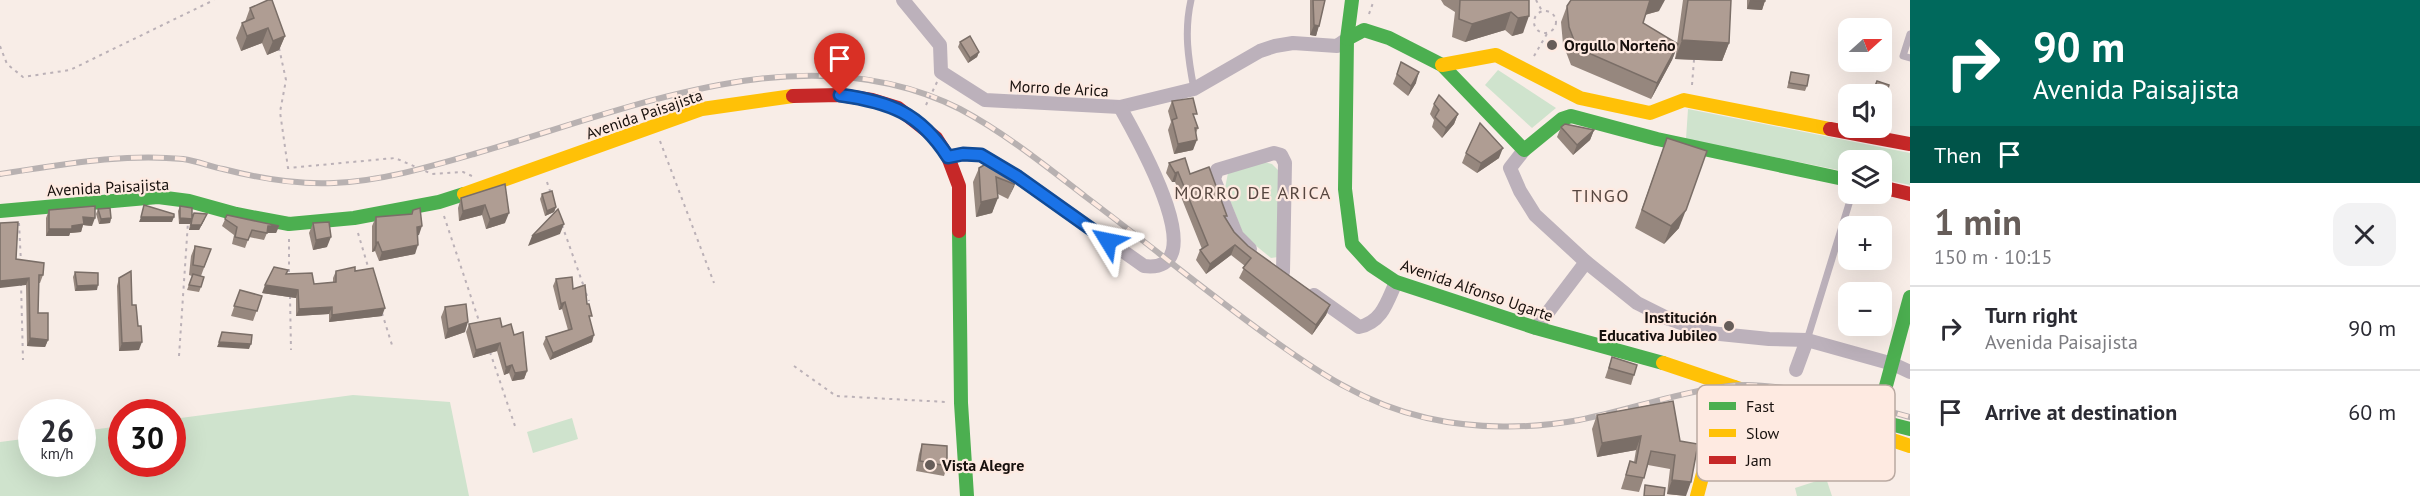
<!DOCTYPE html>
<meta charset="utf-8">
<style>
:root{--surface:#fff;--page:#f2f2f3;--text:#2b2b33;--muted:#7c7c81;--line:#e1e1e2;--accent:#665d59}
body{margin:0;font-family:"PT Sans",sans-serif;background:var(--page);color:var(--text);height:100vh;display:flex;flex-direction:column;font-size:22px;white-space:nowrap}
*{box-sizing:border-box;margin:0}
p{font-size:20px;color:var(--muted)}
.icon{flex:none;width:33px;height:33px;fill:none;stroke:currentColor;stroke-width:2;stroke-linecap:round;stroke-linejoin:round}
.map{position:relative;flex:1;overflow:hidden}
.details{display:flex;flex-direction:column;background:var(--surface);width:510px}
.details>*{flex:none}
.hud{background:#00695c;color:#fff;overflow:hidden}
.needle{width:39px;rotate:69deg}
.fabs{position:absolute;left:1838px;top:18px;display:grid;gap:12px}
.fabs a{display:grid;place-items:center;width:54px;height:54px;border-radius:12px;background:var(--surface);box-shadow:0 6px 24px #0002;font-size:30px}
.speed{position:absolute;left:18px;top:399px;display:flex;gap:12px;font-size:30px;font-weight:700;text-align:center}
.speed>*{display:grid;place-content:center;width:78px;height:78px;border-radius:50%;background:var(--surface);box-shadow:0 6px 24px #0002;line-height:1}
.speed small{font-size:15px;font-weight:400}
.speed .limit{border:9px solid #d22;background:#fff;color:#111}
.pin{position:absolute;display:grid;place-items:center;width:51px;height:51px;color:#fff;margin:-62px -26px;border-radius:50% 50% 50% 0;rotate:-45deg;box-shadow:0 0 6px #0007}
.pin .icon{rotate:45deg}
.me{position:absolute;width:66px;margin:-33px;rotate:305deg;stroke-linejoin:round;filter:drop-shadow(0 0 4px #0008)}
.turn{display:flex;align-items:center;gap:21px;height:126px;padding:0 24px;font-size:27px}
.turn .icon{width:78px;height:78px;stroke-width:2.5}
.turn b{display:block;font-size:42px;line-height:51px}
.then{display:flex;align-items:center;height:57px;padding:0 24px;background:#0003;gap:12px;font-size:22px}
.round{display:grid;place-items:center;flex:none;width:63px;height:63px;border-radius:18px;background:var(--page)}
.head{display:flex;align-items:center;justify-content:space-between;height:102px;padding:0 24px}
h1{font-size:36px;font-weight:600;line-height:45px;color:var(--accent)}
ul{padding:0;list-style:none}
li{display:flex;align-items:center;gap:18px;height:84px;padding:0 24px;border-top:2px solid var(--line)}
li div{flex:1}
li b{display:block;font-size:22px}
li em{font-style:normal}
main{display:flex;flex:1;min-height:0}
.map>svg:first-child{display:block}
.green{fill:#cfe3cd}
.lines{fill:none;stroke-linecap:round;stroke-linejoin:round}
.path{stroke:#bbb1b7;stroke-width:2;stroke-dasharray:3 4.5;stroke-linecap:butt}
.lane{stroke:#bcb1bb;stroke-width:7}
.street{stroke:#bcb1bb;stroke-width:14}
.fast{stroke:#4caf50;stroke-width:14}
.slow{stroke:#ffc107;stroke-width:14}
.jam{stroke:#c62828;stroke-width:14}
.rail-casing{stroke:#b8b1b1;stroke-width:6}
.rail{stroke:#feeae1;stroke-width:4;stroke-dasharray:11;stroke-linecap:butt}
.path-bridge{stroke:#bbb1b7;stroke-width:2;stroke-dasharray:3 4.5;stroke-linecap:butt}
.wall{fill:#96877e}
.shaded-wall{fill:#7a6e67}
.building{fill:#af9d93;stroke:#7a6e67;stroke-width:1.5}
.route-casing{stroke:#114b97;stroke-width:15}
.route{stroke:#1a73e8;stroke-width:10}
.poi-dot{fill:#665d59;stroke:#feeae1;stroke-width:2}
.labels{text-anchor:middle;stroke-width:4.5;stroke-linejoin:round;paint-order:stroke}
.poi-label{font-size:16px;font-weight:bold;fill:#17100d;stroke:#feeae1;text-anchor:start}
.street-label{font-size:16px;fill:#17100d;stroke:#feeae1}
.neighbourhood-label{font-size:18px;letter-spacing:1.5px;fill:#56463f;stroke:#feeae1}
.key{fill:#feeae1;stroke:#b9a9a1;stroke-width:1.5}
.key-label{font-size:16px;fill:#17100d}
</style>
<main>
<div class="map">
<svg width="1910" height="496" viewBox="0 0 1910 496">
<rect width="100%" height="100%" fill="#f8ede7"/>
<!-- green -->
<g class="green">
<path d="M1498,70L1556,108L1532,128L1485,85Z"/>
<path d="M1688,109L1910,153V185L1881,179V160H1848V172L1686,139Z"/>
<path d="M1264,162L1272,164L1278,170V257L1271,258L1244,236L1225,188L1228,173Z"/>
<path d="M353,395L450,402L469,496H0V442L31,438L32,464H82L83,431L121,426L122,464H172L173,419Z"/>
<path d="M572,418L578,439L533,453L527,432Z"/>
<path d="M1826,478L1832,496H1797L1795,488Z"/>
</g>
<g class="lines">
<!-- path -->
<g class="path">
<path d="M1536,0L1542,11"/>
<circle cx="1545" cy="22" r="11"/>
<path d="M1369,14L1374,0"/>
<path d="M0,46L7,64L23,77L70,70L214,0"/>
<path d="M279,48L286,80L280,112L288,168L395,158L432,174L463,172L472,176"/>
<path d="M1534,56L1548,32"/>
<path d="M1692,85L1694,60"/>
<path d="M660,141L714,283"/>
<path d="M547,182L551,194"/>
<path d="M444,216L480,324"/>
<path d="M19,223L21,263"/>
<path d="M562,225L584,287"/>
<path d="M358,233L369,270"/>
<path d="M289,239V275"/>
<path d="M21,283L23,360"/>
<path d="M586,293L589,301"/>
<path d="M290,296L291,350"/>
<path d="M382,313L392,345"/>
<path d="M490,352L516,429"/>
<path d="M179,356L188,222"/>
<path d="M794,366L836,396L946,402"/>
</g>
<!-- lane -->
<g class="lane">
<path d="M1191,0C1184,31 1188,58 1194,89"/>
<path d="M1910,34L1903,56L1910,58"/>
<path d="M1807,340L1852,194"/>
</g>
<!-- street -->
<g class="street">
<path d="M903,0L940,45L941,72L985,100L1120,107L1194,89L1260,51L1275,46L1293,43L1337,46L1347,39"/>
<path d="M1524,150L1510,168L1520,191L1535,215L1586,262L1637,303L1669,319L1710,333L1769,339L1807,340L1893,364L1910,372"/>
<path d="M948,157L962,154L981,155L1018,177L1144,266C1218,275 1132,129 1120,107"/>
<path d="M1250,249L1237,236L1214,179L1217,170L1274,153L1281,155L1285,163L1283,272"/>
<path d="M1314,295L1359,327C1382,322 1387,302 1396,282"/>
<path d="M1536,328L1586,262"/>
<path d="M1796,370L1807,340"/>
</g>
<!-- fast -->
<g class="fast">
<path d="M1352,0L1347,39L1345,189L1352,244L1372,266L1396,282L1536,328L1663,363"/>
<path d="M1347,39L1364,30L1389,38L1442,65L1524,150L1562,119L1571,116L1657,139L1848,180"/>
<path d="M0,211L158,197L189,201L236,214L289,224L354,218L439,202L464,194"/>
<path d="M959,231L961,403L967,496"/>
<path d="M1836,410L1910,429"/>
<path d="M1873,434L1910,297"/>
</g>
<!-- slow -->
<g class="slow">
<path d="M1442,65L1496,55L1580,98L1650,113L1684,100L1830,129"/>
<path d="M464,194L702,109L793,96"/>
<path d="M1663,363L1910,446"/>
<path d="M1697,496L1714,432L1734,387"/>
</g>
<!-- jam -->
<g class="jam">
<path d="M793,96L840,95L872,100L898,108L936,138L948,157L959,186V231"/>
<path d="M1830,129L1910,144"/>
<path d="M1881,187L1910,194"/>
</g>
<!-- rail casing -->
<g class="rail-casing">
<path id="rail" d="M0,174C61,165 121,153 183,159C197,161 209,166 223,169C258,178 297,185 334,183C381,181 429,167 474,154C628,110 805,30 960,109C1005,133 1046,166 1086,197C1146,242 1204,290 1265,334C1316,371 1364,404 1427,418C1475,429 1531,429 1579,420C1629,410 1679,392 1729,386C1776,380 1863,404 1910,417"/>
</g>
<!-- rail -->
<use href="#rail" class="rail"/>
<!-- path-bridge -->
<path class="path-bridge" d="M926,105L938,80"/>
</g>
<!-- wall -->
<g class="wall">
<path d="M1310,0H1325L1316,36L1310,35Z"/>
<path d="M1441,0H1529L1523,33L1512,36L1505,30L1465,42L1452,37L1455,12L1444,5Z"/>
<path d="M1683,0H1731L1729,43L1722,61L1675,59L1677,48L1672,60L1651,99L1571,65L1563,44L1561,22L1567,6L1659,11L1645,15L1643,23L1677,44Z"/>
<path d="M1747,0H1765L1762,10L1747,9Z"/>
<path d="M250,8L285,36L279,50L267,55L262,43L241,51L236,38L242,23L245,22Z"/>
<path d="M960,42L979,52L977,57L968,63L958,47Z"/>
<path d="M1401,62L1416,83L1408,96L1393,84Z"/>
<path d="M1791,72L1807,86L1805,91L1787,88Z"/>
<path d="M1172,101L1195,119L1198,128L1196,133L1193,150L1174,154L1168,130L1171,122L1168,111Z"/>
<path d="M1434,104L1458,114L1454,124L1442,138L1432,127L1434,120L1430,114Z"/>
<path d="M1561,127L1594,130L1590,140L1573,155L1557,137Z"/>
<path d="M1667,138L1679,228L1664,244L1635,228Z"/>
<path d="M1466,153L1499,158L1477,173L1462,163Z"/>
<path d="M1169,163L1190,174L1226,218L1234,232L1248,246L1330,305L1326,315L1312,335L1239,278L1245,266L1231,255L1206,274L1196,260L1200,250L1202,249L1175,182H1172L1166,173Z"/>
<path d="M979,168L1019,173L1008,199L998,194L992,213L976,217L973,182Z"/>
<path d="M505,184V223L486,229L482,215L459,221L458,208L461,198Z"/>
<path d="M542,194L556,207L554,212L545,216L540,199Z"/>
<path d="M180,206L192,217L205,219L199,230H189L190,224H179L178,211Z"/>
<path d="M98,209L111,218L110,223L99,224L96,214Z"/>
<path d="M49,210L92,226L83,225L81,232L70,233L69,236H46V218Z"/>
<path d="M413,210L419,235H418L415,254L379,261L375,251L372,252V226L376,217L411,214Z"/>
<path d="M227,215L279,226L276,233H267L264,240L249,237L245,248L232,244L234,235L222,226Z"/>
<path d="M313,223L327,247L313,250L309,233Z"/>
<path d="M195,246L211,249L201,276V287L199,292L187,290L192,276L189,275L191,256Z"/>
<path d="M16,259L43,275L40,283H39L38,313L48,340L45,347L27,346L26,285Z"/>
<path d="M336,271H355L382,316L329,322V314L296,316V298L262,293L287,274L314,284L333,283V278Z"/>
<path d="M75,272L97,290L75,291L73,277Z"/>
<path d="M119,278L132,305L138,326L139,350L119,351L117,286Z"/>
<path d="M556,279L573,289L587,304L590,320L592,342L550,360L543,344L546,337L568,330L562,309L559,310L553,286Z"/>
<path d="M240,290L262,296L253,321L231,316Z"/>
<path d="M445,307L465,332L445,339L441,317Z"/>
<path d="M469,324L502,327L527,371L524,379L512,381L509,373L504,375L497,351L473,358L466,332Z"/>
<path d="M1612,357L1634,375L1631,385L1605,378Z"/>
<path d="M1673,401L1686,496L1667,494L1670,469L1648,465L1639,492L1621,489L1630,461L1634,462L1636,450L1597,457L1592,429L1597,415Z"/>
<path d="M1801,416L1828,427L1817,456L1790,445Z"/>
<path d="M922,444L947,466L944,476L916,471L919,454Z"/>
<path d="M1865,449L1888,471L1885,481L1857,473Z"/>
</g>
<!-- shaded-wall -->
<g class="shaded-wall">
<path d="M1650,0H1665L1659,11L1644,15Z"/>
<path d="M1750,0L1765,1L1762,10L1747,9Z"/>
<path d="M1511,12L1505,30L1465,42L1472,24Z"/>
<path d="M1529,16L1523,33L1512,36L1518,18Z"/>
<path d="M1314,25L1319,26L1316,36L1310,35Z"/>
<path d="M268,28L262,43L241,51L247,36Z"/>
<path d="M285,36L279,50L267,55L273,41Z"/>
<path d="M1682,40L1729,43L1722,61L1675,59Z"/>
<path d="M1678,44L1672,60L1651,99L1657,83Z"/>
<path d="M979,52L977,57L968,63L970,58Z"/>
<path d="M1419,72L1416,83L1408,96L1411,86Z"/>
<path d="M1458,114L1454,124L1442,138L1446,128Z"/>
<path d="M1594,130L1590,140L1573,155L1577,145Z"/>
<path d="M1197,140L1193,150L1174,154L1178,144Z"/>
<path d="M1503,148L1499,158L1477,173L1481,163Z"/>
<path d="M1178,172L1175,182H1172L1175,173Z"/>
<path d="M1019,173L1014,187L1008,199L1014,184Z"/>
<path d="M998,198L992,213L976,217L981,202Z"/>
<path d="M485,205L482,215L459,221L463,211Z"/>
<path d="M556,207L554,212L545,216L547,211Z"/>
<path d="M1686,210L1679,228L1664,244L1671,226Z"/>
<path d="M509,213L505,223L486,229L490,219Z"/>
<path d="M207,214L199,230H189L191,225Z"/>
<path d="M83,217L95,218L92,226L83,225L81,232L70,233L69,236H46L49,229L72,226Z"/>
<path d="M141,217H174L172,222H139Z"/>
<path d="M111,218L110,223L99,224L101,219Z"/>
<path d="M180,218L192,219L190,224H179Z"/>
<path d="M564,224L560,234L528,246L532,236Z"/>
<path d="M268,226H279L276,233H267Z"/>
<path d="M422,226L419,235L414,236L417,227Z"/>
<path d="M331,237L327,247L313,250L316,240Z"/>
<path d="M378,242L375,251L372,252L376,243Z"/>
<path d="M418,245L415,254L379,261L382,252Z"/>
<path d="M1235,245L1231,255L1206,274L1210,264Z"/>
<path d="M29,278L26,285L0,288V281Z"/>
<path d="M98,285L97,290L75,291L77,286Z"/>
<path d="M265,285L298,290L296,298L262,293Z"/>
<path d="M565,302L562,309L559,310L561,304Z"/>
<path d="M1330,305L1326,315L1312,335L1316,325Z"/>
<path d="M332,307L329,314L296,316L299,309Z"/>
<path d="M385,308L382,316L329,322L332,315Z"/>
<path d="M468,322L465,332L445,339L448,329Z"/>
<path d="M594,335L592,342L550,360L553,353Z"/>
<path d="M30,338L48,340L45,347L27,346Z"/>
<path d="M142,342L139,350L119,351L122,343Z"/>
<path d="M219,342L251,344L249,349L217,347Z"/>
<path d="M500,343L497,351L473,358L476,350Z"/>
<path d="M512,365L509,373L504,375L506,367Z"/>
<path d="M527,371L524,379L512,381L515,373Z"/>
<path d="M1641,436L1636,450L1597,457L1602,443Z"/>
<path d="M1672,480L1691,482L1686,496L1667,494Z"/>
</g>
<!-- building -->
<g class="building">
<path d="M268,0H272L285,36L273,41L268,28L247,36L242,23L254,18L250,8Z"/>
<path d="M1313,0H1325L1319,26L1314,25Z"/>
<path d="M1460,0H1529V16L1518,18L1511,12L1472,24L1459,19Z"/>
<path d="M1571,0H1650L1643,23L1678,44L1657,83L1577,48L1569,27L1567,6Z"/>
<path d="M1688,0H1731L1729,43L1682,40Z"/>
<path d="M1750,0H1765V1Z"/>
<path d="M970,36L979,52L970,58L960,42Z"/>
<path d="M1401,62L1419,72L1411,86L1397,74Z"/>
<path d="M1791,72L1809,75L1807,86L1789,83Z"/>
<path d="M1877,81L1889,85L1881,111V94H1872Z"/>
<path d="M1439,95L1458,114L1446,128L1435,117L1439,110L1434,104Z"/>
<path d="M1193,98L1197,114H1193L1198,128H1195L1197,140L1178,144L1172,120L1177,118L1172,101Z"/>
<path d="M1480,123L1503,148L1481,163L1466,153Z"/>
<path d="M1565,124L1594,130L1577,145L1561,127Z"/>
<path d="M1667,138L1707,151L1686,210L1671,226L1642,210Z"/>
<path d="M996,158L1019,173L1014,184L996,177L998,198L981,202L979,168Z"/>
<path d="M1185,158L1190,174L1209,167L1227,216H1224L1234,232L1248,246L1330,305L1316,325L1243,268L1251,258L1235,245L1210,264L1200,250L1208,245L1178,172L1175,173L1169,163Z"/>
<path d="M505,184L509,213L490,219L485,205L463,211L461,198Z"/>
<path d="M552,191L556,207L547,211L542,194Z"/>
<path d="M144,205L174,214V217H141Z"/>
<path d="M95,206V218L83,217L84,224L72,226V229H49V210Z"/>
<path d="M180,206L192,208V219L194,213L207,214L201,225H191L192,219L180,218Z"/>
<path d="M110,208L111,218L101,219L98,209Z"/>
<path d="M420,208L422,226L417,227L418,245L382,252L378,242L376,243V217L412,214L413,210Z"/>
<path d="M558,209L564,224L532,236Z"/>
<path d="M227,215L279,226H268L267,233L252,230L248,240L235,237L237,227L225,219Z"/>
<path d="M18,222L16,259L44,263L43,275H39L38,313H48V340L30,338L29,278L0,281V223Z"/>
<path d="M329,222L331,237L316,240L313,223Z"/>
<path d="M195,246L211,249L204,267L193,265Z"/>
<path d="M274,267L288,270L286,274L312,273L314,284L336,282V271L355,267V271L373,268L385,308L332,315V307L299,309L298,290L265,285Z"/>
<path d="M131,271L132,305H136L138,326H141L142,342L122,343L119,278Z"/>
<path d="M75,272L98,273V285L77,286Z"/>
<path d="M193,274L204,277L201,287L189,285Z"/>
<path d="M572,277L573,289L585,285L587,304H589L592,316H589L594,335L553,353L546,337L572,329L565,302L561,304L556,279Z"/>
<path d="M240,290L262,296L257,311L234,306Z"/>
<path d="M466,304L468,322L448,329L445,307Z"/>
<path d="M500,318L502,327L511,324L514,335L523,332L527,371L515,373L512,365L506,367L500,343L476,350L469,324Z"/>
<path d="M222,332L252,335L251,344L219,342Z"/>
<path d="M1612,357L1637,365L1634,375L1609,368Z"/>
<path d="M1673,401L1680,441L1698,444L1691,482L1672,480L1675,455L1651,451L1644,478L1626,475L1630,461L1636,463L1641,436L1602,443L1597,415Z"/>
<path d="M922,444L947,446V466L920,461Z"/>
<path d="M1645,485L1665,488L1664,496H1644Z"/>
</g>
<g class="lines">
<!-- route casing -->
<g class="route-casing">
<path id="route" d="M840,95C890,102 920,113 948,157L963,154L981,155L1018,177L1108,241"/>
</g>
<!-- route -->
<use href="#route" class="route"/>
</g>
<!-- markers -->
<g class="poi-dot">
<circle cx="1552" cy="45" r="6"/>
<circle cx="1729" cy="326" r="6"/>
<circle cx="930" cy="465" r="6"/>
</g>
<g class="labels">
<!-- poi labels -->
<g class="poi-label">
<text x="1564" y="51">Orgullo Norteño</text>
<text x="1717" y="323" text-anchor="end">Institución<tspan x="1717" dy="18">Educativa Jubileo</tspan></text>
<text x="942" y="471">Vista Alegre</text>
</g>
<!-- street labels -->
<g class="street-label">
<text transform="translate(1059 88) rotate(3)" y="6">Morro de Arica</text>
<text transform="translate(644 114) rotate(-19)" y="6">Avenida Paisajista</text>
<text transform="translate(108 187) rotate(-3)" y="6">Avenida Paisajista</text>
<text transform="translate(1477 290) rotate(19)" y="6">Avenida Alfonso Ugarte</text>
</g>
<!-- neighbourhood labels -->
<g class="neighbourhood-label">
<text x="1253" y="199">MORRO DE ARICA</text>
<text x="1601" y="202">TINGO</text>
</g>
</g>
<!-- legend -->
<rect x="1697" y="385" width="198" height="96" rx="9" class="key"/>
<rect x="1709" y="402" width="27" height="8" fill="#4caf50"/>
<rect x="1709" y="429" width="27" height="8" fill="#ffc107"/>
<rect x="1709" y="456" width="27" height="8" fill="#c62828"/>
<g class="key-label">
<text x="1746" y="412">Fast</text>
<text x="1746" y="439">Slow</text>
<text x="1746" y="466">Jam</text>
</g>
</svg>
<div class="fabs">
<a><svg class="needle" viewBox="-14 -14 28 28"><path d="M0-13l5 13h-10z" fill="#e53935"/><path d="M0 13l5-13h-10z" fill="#7c7c81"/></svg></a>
<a><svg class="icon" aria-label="sound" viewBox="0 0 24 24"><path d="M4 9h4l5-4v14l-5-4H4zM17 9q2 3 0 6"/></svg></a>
<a><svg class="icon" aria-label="layers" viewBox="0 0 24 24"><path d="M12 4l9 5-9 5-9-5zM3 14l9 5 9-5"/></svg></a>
<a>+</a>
<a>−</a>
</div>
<div class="speed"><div>26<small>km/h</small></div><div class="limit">30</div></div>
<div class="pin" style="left:840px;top:95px;background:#d93025"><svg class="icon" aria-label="arrive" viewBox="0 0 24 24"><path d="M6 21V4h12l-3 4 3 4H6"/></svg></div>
<svg class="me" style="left:1108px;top:241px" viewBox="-20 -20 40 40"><path d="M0-17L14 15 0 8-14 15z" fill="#1a73e8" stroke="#fff" stroke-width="4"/></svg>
</div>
<section class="details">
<div class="hud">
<div class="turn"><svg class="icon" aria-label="right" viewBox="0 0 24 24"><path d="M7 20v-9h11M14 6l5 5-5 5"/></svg><div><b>90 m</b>Avenida Paisajista</div></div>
<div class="then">Then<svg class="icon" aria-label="arrive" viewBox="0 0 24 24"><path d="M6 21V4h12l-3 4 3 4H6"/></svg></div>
</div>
<div class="head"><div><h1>1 min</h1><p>150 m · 10:15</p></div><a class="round"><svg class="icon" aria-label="close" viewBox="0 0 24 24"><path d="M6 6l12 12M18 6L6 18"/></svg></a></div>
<ul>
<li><svg class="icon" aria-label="right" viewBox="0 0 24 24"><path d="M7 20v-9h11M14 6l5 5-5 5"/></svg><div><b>Turn right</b><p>Avenida Paisajista</p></div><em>90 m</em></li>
<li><svg class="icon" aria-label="arrive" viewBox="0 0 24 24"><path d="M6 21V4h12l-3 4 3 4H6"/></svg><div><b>Arrive at destination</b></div><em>60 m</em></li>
</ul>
</section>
</main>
